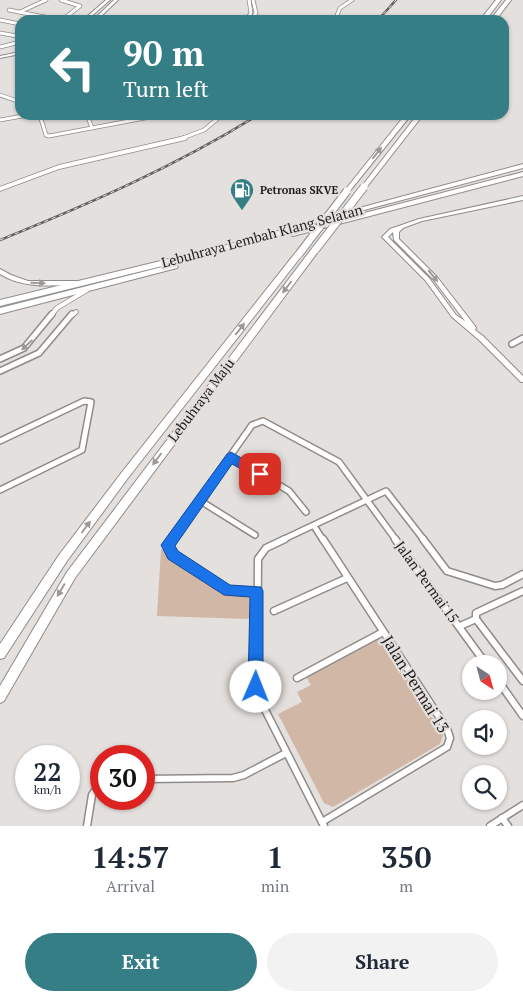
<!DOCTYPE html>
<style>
:root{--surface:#fff;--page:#f2f2f3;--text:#1f2937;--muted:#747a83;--accent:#367e86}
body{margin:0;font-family:"PT Serif",serif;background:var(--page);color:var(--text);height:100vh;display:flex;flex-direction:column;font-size:19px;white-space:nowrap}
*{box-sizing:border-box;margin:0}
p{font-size:16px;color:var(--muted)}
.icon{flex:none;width:28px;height:28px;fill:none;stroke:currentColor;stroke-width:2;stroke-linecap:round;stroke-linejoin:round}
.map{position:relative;height:826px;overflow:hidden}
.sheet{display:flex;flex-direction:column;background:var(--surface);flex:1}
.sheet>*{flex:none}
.guide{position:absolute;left:15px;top:15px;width:494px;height:105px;border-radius:15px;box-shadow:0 1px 4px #0004;background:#367e86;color:#fff;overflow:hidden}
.needle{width:32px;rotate:144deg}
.controls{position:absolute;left:462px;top:655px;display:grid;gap:10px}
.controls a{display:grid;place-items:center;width:45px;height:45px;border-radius:50%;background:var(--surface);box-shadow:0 1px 4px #0004;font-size:25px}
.speed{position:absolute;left:15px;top:745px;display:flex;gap:10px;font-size:25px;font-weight:700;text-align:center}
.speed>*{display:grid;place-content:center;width:65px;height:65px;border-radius:50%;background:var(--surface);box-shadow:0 1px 4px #0004;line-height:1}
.speed small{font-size:12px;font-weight:400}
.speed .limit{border:8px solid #d22;background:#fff;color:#111}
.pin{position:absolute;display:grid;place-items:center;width:42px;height:42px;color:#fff;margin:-21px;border-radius:10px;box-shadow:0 2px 8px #0006}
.me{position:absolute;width:55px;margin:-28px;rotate:1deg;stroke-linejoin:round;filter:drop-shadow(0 0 4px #0008)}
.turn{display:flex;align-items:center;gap:18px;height:105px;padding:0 25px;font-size:22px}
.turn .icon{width:65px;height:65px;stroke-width:2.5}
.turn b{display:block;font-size:35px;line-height:42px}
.eta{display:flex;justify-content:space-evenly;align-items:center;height:85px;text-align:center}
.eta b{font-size:30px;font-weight:800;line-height:35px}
.action{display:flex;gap:10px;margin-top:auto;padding:10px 25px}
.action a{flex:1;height:58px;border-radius:30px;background:var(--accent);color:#fff;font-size:20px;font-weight:800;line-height:58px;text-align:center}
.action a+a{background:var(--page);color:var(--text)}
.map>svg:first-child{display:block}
.green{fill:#d1b7a6}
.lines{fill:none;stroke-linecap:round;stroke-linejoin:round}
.street-far3-casing{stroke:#8f8b89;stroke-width:4.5}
.street-far2-casing{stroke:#8f8b89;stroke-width:5.5}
.street-far1-casing{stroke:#8f8b89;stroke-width:8}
.street-casing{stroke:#8f8b89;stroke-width:9}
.secondary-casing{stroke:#8f8b89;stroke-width:2}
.highway-casing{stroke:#8f8b89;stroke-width:2}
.street-far3{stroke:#fff;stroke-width:3}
.street-far2{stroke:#fff;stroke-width:4}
.street-far1{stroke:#fff;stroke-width:5}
.street{stroke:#fff;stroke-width:6}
.secondary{fill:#fff;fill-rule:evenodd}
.highway{fill:#fff;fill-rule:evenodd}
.rail-casing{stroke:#63615f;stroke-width:2.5}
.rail{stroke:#e4e0dd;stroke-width:1;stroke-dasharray:4;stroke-linecap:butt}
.highway-bridge-casing{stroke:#8f8b89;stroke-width:9;stroke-linecap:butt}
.highway-bridge{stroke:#fff;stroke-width:7}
.oneway{fill:#9b9a99}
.route{fill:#1a73e8;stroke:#114b97}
.labels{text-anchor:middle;stroke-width:4.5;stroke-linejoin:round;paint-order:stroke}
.far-poi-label{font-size:11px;font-weight:bold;fill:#201e1d;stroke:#e4e0dd;text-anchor:start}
.street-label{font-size:14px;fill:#201e1d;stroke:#e4e0dd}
.near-street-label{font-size:16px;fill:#201e1d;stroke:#e4e0dd}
</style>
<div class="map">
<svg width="523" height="826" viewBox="0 0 523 826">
<rect width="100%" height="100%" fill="#e4e0dd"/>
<!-- green -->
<g class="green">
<path d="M161,549L230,596L245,595L251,598L250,619L157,616Z"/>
<path d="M378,639L384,641L443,735L440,744L333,807L324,803L278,714L302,702L297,692L311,685L305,675Z"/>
</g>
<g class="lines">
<!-- street-far3 casing -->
<g class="street-far3-casing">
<g id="street-far3">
<path d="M61,0L80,6L62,20"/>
<path d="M9,10L60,20"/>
<path d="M20,12L46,0"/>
<path d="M0,20L20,24"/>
<path d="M246,20L251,13L249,0"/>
<path d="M251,20L256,13L253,0"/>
<path d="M335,20L340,8L352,0"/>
<path d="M0,33L17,36"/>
<path d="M20,34L17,36L20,38"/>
<path d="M0,47L20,42"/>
<path d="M0,95L20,102"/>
<path d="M87,115L92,128"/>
<path d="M41,119L46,135L49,136L161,115"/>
<path d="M0,120L28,115"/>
<path d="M180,139L204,130L222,115"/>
</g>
</g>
<!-- street-far2 casing -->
<g class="street-far2-casing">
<g id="street-far2">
<path d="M0,189L59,167L185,138"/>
<path d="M51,316L57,308L87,290"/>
<path d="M71,316L76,312"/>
</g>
</g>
<!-- street-far1 casing -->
<g class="street-far1-casing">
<g id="street-far1">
<path d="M512,344L523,338"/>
<path d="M0,359L24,348L52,314"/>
<path d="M0,371L39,353L72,314"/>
<path d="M0,441L84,401L91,402L82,450L0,490"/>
<path d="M231,457L289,491L306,512"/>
<path d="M199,500L255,535"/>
<path d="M314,526L323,540"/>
<path d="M171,540L252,425L263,421L339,462L396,540"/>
<path d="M282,540L386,491L424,540"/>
</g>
</g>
<!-- street casing -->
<g class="street-casing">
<g id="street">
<path d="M172,539L168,545L173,555L228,591H257"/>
<path d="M285,539L266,548L258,559L257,694L324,826"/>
<path d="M395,539L486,664"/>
<path d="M423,539L447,571L495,586L502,585L523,574"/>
<path d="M274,611L347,578"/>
<path d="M476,619V613L523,591"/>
<path d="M460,626L476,619L523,681"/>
<path d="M297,678L383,632"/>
<path d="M499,682L523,716"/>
<path d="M144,779L233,778L244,775L286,753"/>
<path d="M502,818L508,826"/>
<path d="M322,822L447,747L450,738L447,729L323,539"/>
<path d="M87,826L92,795L101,782"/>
<path d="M490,826L523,805"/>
</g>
</g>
<!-- secondary casing -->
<g class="secondary-casing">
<g id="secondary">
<path d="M106,0H110L87,20H83Z"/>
<path d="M114,0H118L97,20H93Z"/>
<path d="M20,52V54L0,58V56Z"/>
<path d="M523,196V200L422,221L403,228L399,232V239L437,277L475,326L476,328L475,330L483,336L523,376V382H521L479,340L452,317L425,280L382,237L390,229L419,219ZM393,232L394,240L433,279L465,321L456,315L429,278L388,237Z"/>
<path d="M0,269L11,275L28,281H78L81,283L78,285C51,285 24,289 0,274Z"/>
</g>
</g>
<!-- highway casing -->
<g class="highway-casing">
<g id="highway">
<path d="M496,0H501L486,20H480Z"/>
<path d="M506,0H511L496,20H490Z"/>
<path d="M405,115H411L349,192H345V190Z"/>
<path d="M417,115H423L366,188H362V186Z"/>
<path d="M523,164V168L311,224L260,242L0,306V300L255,238L307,222Z"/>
<path d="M523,172V176L293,236L289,234L291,232Z"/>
<path d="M313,247H316L320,249L75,578L4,701L0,703V686L67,572Z"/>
<path d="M296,252H302L303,254L128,478L67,561L4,658L0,659V644L59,555L122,472Z"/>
<path d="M174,264L178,266L177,268L0,314V308Z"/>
</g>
</g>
<!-- street-far3 -->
<use href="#street-far3" class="street-far3"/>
<!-- street-far2 -->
<use href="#street-far2" class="street-far2"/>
<!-- street-far1 -->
<use href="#street-far1" class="street-far1"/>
<!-- street -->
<use href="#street" class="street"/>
<!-- secondary -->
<use href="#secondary" class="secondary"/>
<!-- highway -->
<use href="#highway" class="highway"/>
<!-- rail casing -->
<g class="rail-casing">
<g id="rail">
<path d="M378,20L396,0"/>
<path d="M0,240C89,204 176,166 258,115"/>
</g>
</g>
<!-- rail -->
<use href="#rail" class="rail"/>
<!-- highway-bridge casing -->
<g class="highway-bridge-casing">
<g id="highway-bridge">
<path d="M316,249L364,187"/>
<path d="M299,254L347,191"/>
</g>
</g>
<!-- highway-bridge -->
<use href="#highway-bridge" class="highway-bridge"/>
</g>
<!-- one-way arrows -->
<defs><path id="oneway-solid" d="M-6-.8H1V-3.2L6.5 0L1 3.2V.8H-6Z" transform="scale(1.25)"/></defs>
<g class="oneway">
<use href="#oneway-solid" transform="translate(377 153) rotate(-52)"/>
<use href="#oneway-solid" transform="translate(433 276) rotate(50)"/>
<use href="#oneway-solid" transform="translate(38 283) rotate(2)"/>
<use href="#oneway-solid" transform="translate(287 287) rotate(127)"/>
<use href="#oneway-solid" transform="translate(240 329) rotate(-52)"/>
<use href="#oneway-solid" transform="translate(27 345) rotate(137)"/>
<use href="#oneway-solid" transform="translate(157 459) rotate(127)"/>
<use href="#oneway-solid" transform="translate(86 527) rotate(-53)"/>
<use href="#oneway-solid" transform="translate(61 590) rotate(121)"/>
</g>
<!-- route -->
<path class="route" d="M231,452L264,471L266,474L264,477H256L232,464L175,546L178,551L230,585L261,587L263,591V687L261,692L256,694L250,692L248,687L250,597L224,595L168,559L161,545L227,454Z"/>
<!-- icons -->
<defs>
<g id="fuel-pin" transform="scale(1.25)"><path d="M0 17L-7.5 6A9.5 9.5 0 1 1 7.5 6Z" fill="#367e86" stroke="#e4e0dd"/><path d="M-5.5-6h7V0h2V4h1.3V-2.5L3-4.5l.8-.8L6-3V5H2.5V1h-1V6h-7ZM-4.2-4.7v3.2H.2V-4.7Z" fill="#fff"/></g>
</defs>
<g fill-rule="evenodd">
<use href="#fuel-pin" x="242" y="190"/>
</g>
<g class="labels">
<!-- far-poi labels -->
<g class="far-poi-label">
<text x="260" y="194">Petronas SKVE</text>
</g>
<!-- street labels -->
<g class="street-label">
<text transform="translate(262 236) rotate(-15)" y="5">Lebuhraya Lembah Klang Selatan</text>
<text transform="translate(201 400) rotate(-53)" y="5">Lebuhraya Maju</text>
<text transform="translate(427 582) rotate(54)" y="5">Jalan Permai 15</text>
</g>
<!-- near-street labels -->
<g class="near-street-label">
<text transform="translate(416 684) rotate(58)" y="6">Jalan Permai 13</text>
</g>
</g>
</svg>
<div class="controls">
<a><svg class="needle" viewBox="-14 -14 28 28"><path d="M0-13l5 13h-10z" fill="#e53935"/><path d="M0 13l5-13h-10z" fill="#747a83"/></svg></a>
<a><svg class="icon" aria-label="sound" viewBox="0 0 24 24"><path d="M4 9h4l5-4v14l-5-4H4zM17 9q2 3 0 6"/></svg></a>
<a><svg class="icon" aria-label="search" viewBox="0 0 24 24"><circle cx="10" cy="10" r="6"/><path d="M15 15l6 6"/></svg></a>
</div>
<div class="speed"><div>22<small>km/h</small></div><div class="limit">30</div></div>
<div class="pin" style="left:260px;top:474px;background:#d93025"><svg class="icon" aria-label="arrive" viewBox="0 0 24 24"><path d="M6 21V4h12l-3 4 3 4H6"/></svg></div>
<svg class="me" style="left:256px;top:687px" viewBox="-20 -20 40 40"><circle r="19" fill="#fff"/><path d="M0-13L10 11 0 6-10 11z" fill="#1a73e8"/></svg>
<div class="guide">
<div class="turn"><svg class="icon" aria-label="left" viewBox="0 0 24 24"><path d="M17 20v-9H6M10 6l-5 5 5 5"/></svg><div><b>90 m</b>Turn left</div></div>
</div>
</div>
<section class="sheet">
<div class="eta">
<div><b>14:57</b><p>Arrival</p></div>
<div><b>1</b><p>min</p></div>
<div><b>350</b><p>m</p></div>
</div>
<div class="action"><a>Exit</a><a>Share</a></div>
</section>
